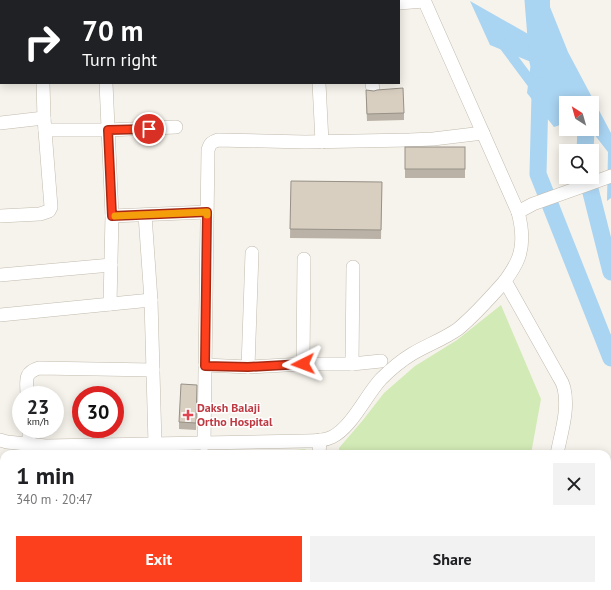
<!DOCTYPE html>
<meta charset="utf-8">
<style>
:root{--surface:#fff;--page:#f2f2f2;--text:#202124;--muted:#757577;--accent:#fc3f1d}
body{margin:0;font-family:"PT Sans",sans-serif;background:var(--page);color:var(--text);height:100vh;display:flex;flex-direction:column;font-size:15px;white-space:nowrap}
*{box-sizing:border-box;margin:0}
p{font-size:13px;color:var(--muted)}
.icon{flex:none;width:22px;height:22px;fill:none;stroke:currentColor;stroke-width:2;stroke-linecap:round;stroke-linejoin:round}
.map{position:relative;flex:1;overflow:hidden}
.details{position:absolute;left:0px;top:450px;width:611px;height:140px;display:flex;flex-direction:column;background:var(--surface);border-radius:12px 12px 0 0;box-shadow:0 2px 10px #0003}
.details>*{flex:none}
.guide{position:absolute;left:0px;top:0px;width:400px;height:84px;box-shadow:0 2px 10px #0003;background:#202124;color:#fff;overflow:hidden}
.needle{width:26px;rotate:323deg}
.tools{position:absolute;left:559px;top:96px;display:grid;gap:8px}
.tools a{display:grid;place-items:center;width:40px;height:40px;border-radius:0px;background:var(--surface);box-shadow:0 2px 10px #0003;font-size:20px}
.speed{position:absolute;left:12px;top:386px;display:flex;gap:8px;font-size:20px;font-weight:700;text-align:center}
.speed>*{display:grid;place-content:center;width:52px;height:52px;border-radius:50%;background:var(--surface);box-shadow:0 2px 10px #0003;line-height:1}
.speed small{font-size:10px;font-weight:400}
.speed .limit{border:6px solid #d22;background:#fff;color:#111}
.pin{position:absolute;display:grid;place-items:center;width:34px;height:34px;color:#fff;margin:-17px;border:2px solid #fff;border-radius:50%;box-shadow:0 1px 4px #0007}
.me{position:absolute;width:44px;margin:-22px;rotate:267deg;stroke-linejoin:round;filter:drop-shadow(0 0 3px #0008)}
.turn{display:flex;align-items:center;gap:14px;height:84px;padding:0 16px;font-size:18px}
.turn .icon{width:52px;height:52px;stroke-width:2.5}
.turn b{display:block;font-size:28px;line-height:34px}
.round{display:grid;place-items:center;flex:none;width:42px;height:42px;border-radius:0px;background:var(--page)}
.overview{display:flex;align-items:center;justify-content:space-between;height:68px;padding:0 16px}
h1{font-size:24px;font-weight:600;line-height:30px}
.button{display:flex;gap:8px;margin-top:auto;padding:8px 16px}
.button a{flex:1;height:46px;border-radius:0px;background:var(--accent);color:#fff;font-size:16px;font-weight:600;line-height:46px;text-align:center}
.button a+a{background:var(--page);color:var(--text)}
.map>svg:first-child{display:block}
.green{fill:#d2eab5}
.water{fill:#a9d4f2}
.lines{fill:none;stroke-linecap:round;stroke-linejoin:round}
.canal{stroke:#a9d4f2;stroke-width:10}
.river{stroke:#a9d4f2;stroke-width:17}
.minor-casing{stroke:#c2bbae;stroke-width:14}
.minor{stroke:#fff;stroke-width:13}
.wall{fill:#bab2a6}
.shaded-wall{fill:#979187}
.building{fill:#d8cfc1;stroke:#979187}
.route-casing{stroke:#a42913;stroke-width:10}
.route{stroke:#fc3f1d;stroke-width:7}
.slow{stroke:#f59e0b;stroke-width:7}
.health-dot{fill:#e0444e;stroke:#fff;stroke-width:1.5}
.labels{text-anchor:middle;stroke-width:3;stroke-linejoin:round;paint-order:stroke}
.health-label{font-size:12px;font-weight:bold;fill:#be3a42;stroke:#fff;text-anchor:start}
</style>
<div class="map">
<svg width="611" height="590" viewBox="0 0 611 590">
<rect width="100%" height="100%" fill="#f6f3ec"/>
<!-- green -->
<g class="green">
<path d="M501,305L541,399L531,454H339V448L363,420L384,393L415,366L457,340Z"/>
<path d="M306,449L302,454H255Z"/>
<path d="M318,586H423L417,590H317Z"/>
<path d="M435,586H505L504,590H440Z"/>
</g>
<!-- water -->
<path class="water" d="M530,0H550V7L568,52L611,133V198L607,201L608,152L590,129H592V103H566V123L554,127L527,93L531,62L490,45L470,1L537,39Z"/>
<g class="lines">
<!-- canal -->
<path class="canal" d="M502,43L537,90"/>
<!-- river -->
<g class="river">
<path d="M533,0L538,62"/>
<path d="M540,86V95L538,174L611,358"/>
<path d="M585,151L586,129"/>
<path d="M587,177L611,272"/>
</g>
<!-- minor casing -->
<g class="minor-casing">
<g id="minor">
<path d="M313,0V1"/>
<path d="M424,0L518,212C522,227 524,244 518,259C515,267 510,274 505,281L559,377C561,380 563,384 564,388C569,410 561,433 557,454"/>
<path d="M45,1V0"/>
<path d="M100,1V0"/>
<path d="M153,1V0"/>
<path d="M238,1V0"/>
<path d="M399,3L424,1"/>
<path d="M0,60L1,61"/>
<path d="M106,83L112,216L110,304"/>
<path d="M319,83L322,142"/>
<path d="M372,83L373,90"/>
<path d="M0,123L44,118"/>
<path d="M45,130H108L176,127"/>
<path d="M518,212L533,204L611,176"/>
<path d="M145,215L151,300L155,444"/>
<path d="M0,216L40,214L49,211L51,207L44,118L43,83"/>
<path d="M112,216L207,212"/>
<path d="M0,275L111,265"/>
<path d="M0,315L151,300"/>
<path d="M303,364L304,259"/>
<path d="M352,364L353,267"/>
<path d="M205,365L248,367L303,364H352L381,361"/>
<path d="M248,367L252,253"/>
<path d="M27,395C27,381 23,373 39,368L153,370"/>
<path d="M29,429V444"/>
<path d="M0,440L7,442L46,446L305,441C314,441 324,441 332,437C352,427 366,395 381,379C390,370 402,360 412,354C427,345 444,339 458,329C475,315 490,298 505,281"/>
<path d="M204,444L208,150C210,143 212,142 218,140L305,142L409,140L433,139L483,133"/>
<path d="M319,454L320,440"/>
<path d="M607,559H611"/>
<path d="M91,586V590"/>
<path d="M125,586L126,590"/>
<path d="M180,586V590"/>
<path d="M312,586L313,590"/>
<path d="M347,586L348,590"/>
<path d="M531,590L532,586"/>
<path d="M596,590L597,586"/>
</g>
</g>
<!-- minor -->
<use href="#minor" class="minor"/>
</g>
<!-- wall -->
<g class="wall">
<path d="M366,97L404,113V120L367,121Z"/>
<rect x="405" y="147" width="60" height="31"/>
<path d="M291,181L382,182L381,239L290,238Z"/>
<path d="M197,385L196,430L179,429V422Z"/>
<path d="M611,461V503H607V477Z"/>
</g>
<!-- shaded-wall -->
<path class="shaded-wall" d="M4,544V551L0,553V546Z"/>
<!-- building -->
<g class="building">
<path d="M403,88L404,113L367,114L366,90L374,91L377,90Z"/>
<rect x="405" y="147" width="60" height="22"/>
<path d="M291,181L382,182L381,230L290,229Z"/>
<path d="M181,384L197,385L196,423L179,422Z"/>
<path d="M609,461H611V496H607V477Z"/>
<path d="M4,511V544L0,546V512Z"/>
</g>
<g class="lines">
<!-- route casing -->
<g class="route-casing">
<path id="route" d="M149,129L108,130L112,216L207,212L205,366L248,367L303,364"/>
</g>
<!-- route -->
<use href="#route" class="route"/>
<!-- slow -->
<path class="slow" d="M115,216L207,212V215"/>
</g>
<!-- markers -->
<path class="health-dot" d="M186 409h4v4h4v4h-4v4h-4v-4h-4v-4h4z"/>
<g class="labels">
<!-- health labels -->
<g class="health-label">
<text x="197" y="412">Daksh Balaji<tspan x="197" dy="14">Ortho Hospital</tspan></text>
</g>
</g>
</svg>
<div class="tools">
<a><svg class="needle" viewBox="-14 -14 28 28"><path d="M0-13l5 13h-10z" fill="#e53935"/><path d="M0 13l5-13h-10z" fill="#757577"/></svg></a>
<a><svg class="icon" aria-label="search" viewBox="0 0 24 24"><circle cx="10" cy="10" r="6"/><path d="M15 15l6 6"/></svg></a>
</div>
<div class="speed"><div>23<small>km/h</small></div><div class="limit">30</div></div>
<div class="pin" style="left:149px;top:129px;background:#d93025"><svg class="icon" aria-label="arrive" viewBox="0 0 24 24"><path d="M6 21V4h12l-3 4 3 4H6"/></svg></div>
<svg class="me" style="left:303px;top:364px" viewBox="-20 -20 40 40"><path d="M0-17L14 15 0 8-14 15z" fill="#fc3f1d" stroke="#fff" stroke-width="4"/></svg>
<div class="guide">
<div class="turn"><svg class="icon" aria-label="right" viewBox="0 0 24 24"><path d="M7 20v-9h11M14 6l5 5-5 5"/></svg><div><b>70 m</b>Turn right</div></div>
</div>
<section class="details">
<div class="overview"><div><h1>1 min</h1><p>340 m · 20:47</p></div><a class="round"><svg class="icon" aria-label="close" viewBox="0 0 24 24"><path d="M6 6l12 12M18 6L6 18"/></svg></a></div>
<div class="button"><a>Exit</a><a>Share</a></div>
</section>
</div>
